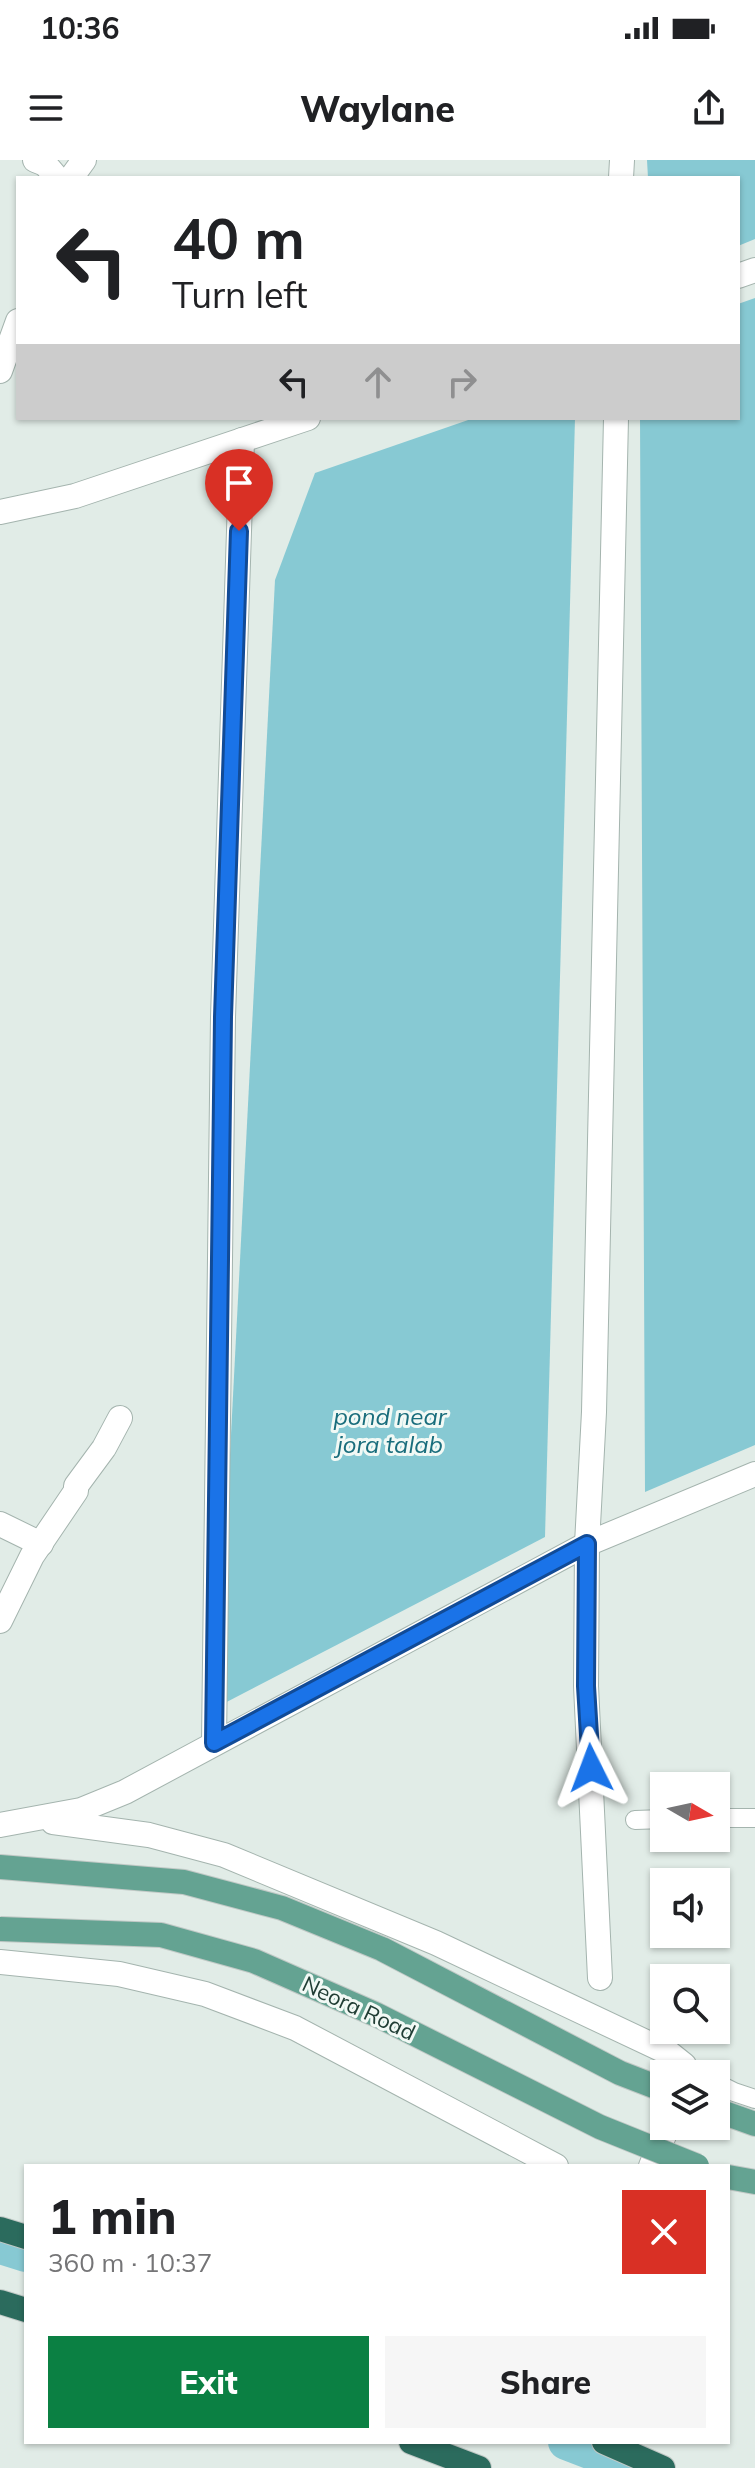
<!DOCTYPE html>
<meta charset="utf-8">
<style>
:root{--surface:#fff;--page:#f6f6f6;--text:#202124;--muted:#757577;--accent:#0b8043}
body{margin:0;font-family:Mulish,sans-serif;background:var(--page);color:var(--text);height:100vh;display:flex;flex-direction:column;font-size:30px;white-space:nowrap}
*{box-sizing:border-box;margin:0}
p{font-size:26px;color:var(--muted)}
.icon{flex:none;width:44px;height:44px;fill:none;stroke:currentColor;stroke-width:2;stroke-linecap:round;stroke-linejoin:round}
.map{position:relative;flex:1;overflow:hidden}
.sheet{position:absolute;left:24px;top:2004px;width:706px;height:280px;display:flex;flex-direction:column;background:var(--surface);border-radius:0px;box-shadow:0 2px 6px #0004}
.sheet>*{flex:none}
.top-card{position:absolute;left:16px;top:16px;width:724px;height:244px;border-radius:0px;box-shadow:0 2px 6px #0004;background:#fff;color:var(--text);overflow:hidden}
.needle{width:52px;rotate:99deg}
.fabs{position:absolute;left:650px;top:1612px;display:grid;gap:16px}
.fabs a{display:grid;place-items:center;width:80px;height:80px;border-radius:0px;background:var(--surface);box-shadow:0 2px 6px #0004;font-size:40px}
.pin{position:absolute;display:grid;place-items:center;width:68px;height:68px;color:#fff;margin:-82px -34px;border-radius:50% 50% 50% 0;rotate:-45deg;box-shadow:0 0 8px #0007}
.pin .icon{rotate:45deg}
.me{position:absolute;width:88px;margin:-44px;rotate:357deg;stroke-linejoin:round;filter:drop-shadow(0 0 6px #0008)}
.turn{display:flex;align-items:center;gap:28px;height:168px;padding:0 24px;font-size:36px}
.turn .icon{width:104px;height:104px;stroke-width:2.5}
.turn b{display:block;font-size:56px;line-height:68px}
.lanes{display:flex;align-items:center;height:76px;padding:0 24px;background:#0003;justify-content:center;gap:40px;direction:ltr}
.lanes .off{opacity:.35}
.round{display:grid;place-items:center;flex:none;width:84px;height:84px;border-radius:0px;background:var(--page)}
.headline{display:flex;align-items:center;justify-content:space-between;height:136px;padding:0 24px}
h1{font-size:48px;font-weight:800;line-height:60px}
.cta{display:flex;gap:16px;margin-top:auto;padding:16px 24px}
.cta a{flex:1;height:92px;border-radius:0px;background:var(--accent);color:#fff;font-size:32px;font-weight:800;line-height:92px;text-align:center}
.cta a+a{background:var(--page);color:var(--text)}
.status{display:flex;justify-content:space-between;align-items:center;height:56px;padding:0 40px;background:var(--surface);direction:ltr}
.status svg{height:22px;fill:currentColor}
header{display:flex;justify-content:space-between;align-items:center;height:104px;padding:0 24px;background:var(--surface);font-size:36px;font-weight:800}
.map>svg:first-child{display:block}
.water{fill:#87c9d3}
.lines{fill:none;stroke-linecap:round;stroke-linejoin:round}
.canal{stroke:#87c9d3;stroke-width:36}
.lane-casing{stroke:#a4b4ae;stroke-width:20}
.street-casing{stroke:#a4b4ae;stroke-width:26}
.primary-casing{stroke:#c1c9c6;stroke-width:26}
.highway-casing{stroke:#c1c9c6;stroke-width:26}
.lane{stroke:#fff;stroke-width:18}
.street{stroke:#fff;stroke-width:24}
.primary{stroke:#64a392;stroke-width:24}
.highway{stroke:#2b6b5d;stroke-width:24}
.primary-bridge-casing{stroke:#c1c9c6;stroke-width:26;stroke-linecap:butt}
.primary-bridge{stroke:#64a392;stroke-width:24}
.route-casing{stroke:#114b97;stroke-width:20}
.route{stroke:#1a73e8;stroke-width:14}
.labels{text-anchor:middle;stroke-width:6;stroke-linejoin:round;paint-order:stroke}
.street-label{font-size:22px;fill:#213e35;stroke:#f2f9f5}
.water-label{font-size:24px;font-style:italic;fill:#196d7c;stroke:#f2f9f5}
</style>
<div class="status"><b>10:36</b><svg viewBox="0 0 49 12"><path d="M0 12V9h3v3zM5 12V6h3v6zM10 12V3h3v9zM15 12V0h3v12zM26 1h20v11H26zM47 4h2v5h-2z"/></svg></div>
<header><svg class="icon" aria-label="menu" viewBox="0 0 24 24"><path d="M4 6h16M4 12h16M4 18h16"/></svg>Waylane<svg class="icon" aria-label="share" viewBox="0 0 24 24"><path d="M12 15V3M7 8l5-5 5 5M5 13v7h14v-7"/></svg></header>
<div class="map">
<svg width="755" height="2308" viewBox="0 0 755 2308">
<rect width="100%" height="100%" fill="#e1ece7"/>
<!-- water -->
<g class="water">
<path d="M647,0H755V79L738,86V18H648Z"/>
<path d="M755,138V1285L645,1332L640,258H738V144Z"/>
<path d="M474,258H575L545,1377L217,1547L275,420L315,313Z"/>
</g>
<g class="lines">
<!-- canal -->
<g class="canal">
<path d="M0,2086L26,2094"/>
<path d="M566,2282L634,2308"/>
</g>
<!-- lane casing -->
<g class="lane-casing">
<g id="lane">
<path d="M716,1658H755"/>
<path d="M635,1660L664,1659"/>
<path d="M716,1923L734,1932L755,1939"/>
</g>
</g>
<!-- street casing -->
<g class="street-casing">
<g id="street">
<path d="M35,0L45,4L57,18"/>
<path d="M71,18L84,0"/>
<path d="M621,18L622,0"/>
<path d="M738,116L755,110"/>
<path d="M0,211L18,161"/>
<path d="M0,352L75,336L308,258"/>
<path d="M0,1364L41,1384"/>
<path d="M0,1461L32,1396L76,1331V1326L104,1288L120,1258"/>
<path d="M214,1583L223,857L242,280"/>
<path d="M53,1662L149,1675L224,1695L436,1783L669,1893L684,1905V1914"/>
<path d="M0,1665L81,1650L125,1632L587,1384L755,1314"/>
<path d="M0,1802L119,1814L205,1834L295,1868L556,2006"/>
<path d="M600,1818L586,1526L587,1384L594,1252L616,258"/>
<path d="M651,2006L668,1966"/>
</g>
</g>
<!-- primary casing -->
<g class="primary-casing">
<g id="primary">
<path d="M0,1707L184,1722L282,1748L382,1789L620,1913L664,1930"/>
<path d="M716,1950L755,1964"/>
<path d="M728,2017L755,2022"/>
</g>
</g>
<!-- highway casing -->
<g class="highway-casing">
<g id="highway">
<path d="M0,2069L26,2077"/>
<path d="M0,2142L26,2150"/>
<path d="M411,2282L479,2308"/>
<path d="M604,2282L663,2308"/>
</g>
</g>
<!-- lane -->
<use href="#lane" class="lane"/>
<!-- street -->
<use href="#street" class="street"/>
<!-- primary -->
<use href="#primary" class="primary"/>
<!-- highway -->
<use href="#highway" class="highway"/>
<!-- primary-bridge casing -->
<g class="primary-bridge-casing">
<path id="primary-bridge" d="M0,1769L161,1775L254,1801L377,1855L600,1967L697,2006"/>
</g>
<!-- primary-bridge -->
<use href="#primary-bridge" class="primary-bridge"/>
</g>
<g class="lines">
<!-- route casing -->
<g class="route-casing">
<path id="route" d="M239,371L223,857L214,1583L587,1384L586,1526L591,1608"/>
</g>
<!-- route -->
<use href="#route" class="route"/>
</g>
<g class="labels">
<!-- street labels -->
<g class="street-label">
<text transform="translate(359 1848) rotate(25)" y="8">Neora Road</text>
</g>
<!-- water labels -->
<g class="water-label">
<text x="390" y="1265">pond near<tspan x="390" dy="28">jora talab</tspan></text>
</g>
</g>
</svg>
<div class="fabs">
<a><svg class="needle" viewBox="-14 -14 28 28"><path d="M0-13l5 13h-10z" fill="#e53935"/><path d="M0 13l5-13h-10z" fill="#757577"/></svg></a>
<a><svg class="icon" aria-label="sound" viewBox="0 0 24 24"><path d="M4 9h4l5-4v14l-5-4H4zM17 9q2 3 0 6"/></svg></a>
<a><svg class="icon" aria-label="search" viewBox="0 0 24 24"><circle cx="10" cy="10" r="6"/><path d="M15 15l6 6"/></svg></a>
<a><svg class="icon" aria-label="layers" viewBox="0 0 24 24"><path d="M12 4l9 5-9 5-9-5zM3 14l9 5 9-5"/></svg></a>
</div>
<div class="pin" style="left:239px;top:371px;background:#d93025"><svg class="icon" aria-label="arrive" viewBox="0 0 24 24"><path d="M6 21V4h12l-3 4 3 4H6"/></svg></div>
<svg class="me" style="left:591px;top:1608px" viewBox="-20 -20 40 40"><path d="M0-17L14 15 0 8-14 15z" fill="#1a73e8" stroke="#fff" stroke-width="4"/></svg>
<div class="top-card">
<div class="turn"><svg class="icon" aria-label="left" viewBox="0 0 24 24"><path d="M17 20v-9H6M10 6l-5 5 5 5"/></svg><div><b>40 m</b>Turn left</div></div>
<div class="lanes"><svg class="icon" aria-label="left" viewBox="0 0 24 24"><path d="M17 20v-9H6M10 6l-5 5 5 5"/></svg><svg class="icon off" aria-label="ahead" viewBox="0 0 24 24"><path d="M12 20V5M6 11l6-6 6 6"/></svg><svg class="icon off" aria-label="right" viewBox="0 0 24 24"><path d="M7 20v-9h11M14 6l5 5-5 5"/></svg></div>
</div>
<section class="sheet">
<div class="headline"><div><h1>1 min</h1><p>360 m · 10:37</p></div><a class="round" style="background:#d93025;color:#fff"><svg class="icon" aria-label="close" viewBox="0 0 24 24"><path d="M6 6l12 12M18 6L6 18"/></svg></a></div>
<div class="cta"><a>Exit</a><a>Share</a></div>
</section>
</div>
